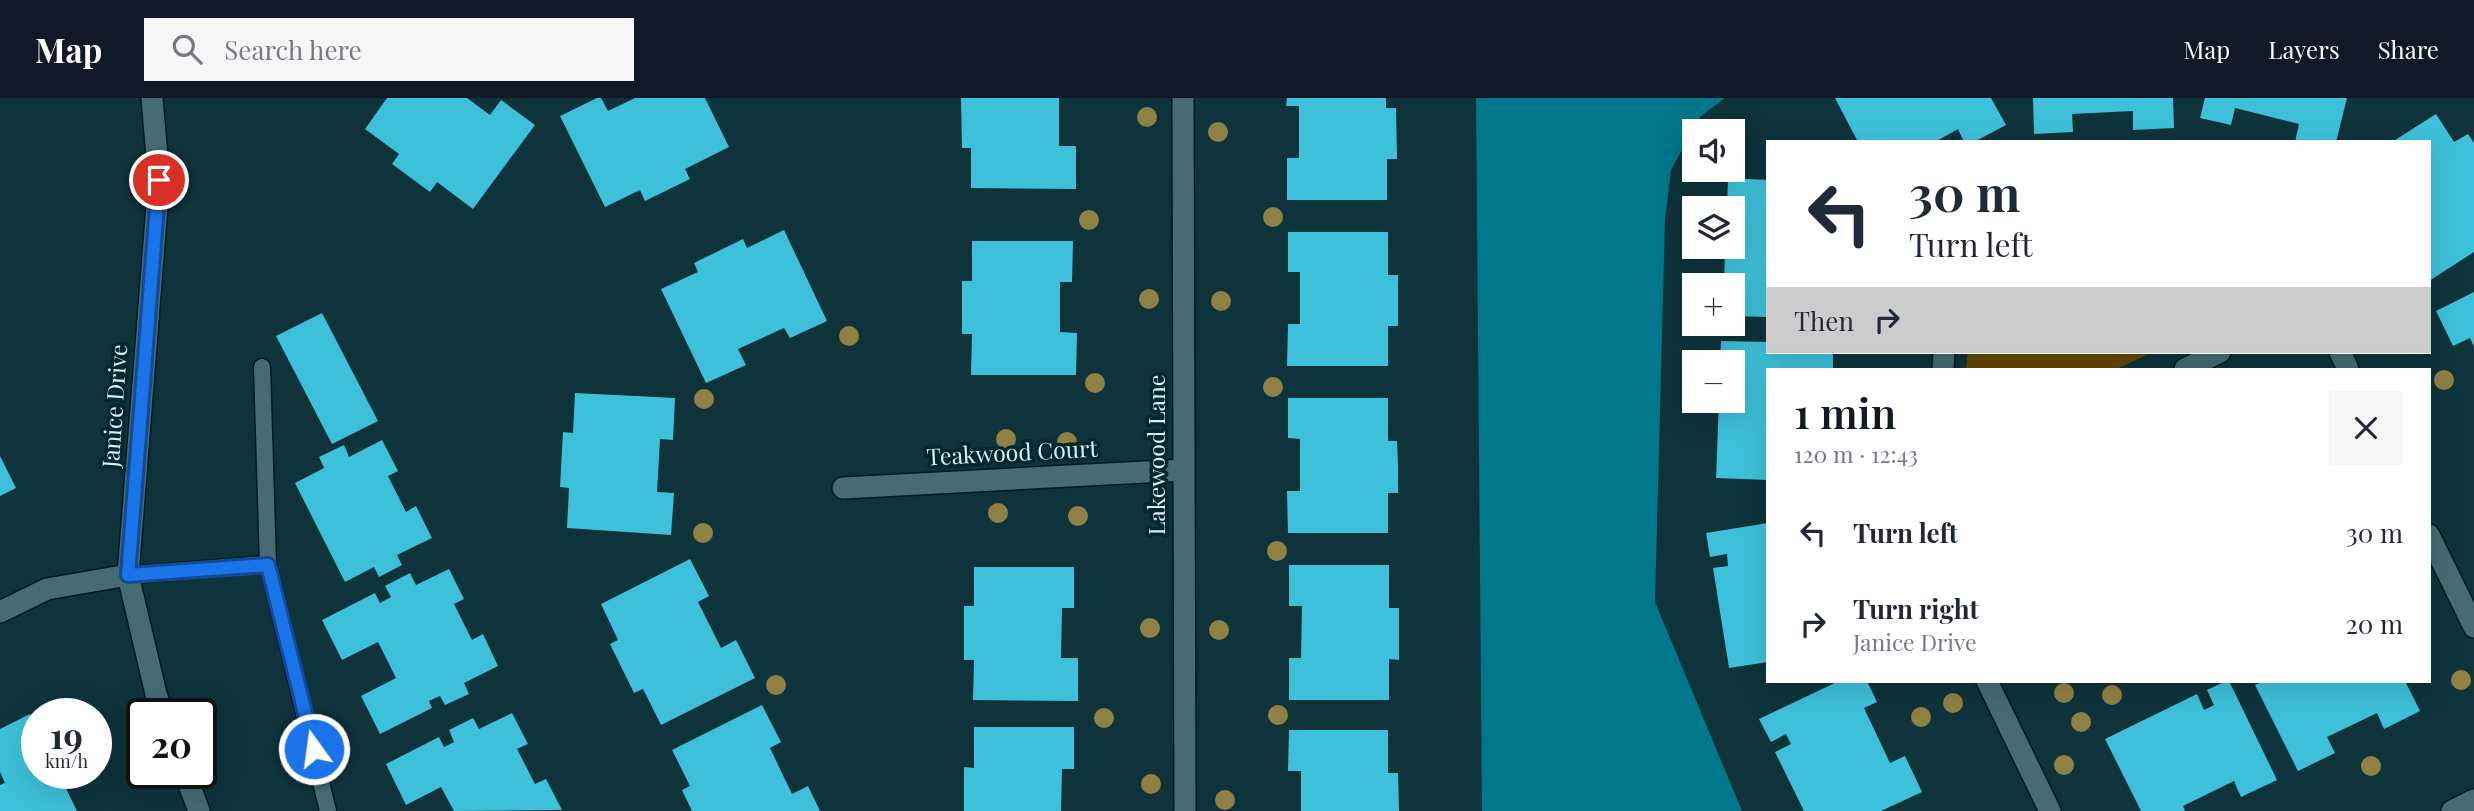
<!DOCTYPE html>
<meta charset="utf-8">
<style>
:root{--surface:#fff;--page:#f6f6f7;--text:#1f2937;--muted:#747a83;--accent:#111827}
body{margin:0;font-family:"Playfair Display",serif;background:var(--page);color:var(--text);height:100vh;display:flex;flex-direction:column;font-size:26px;white-space:nowrap}
*{box-sizing:border-box;margin:0}
p{font-size:23px;color:var(--muted)}
.icon{flex:none;width:38px;height:38px;fill:none;stroke:currentColor;stroke-width:2;stroke-linecap:round;stroke-linejoin:round}
.map{position:relative;flex:1;overflow:hidden}
.drawer{position:absolute;left:1766px;top:270px;width:665px;height:315px;display:flex;flex-direction:column;background:var(--surface);border-radius:0px;box-shadow:0 7px 28px #0002}
.drawer>*{flex:none}
.hud{position:absolute;left:1766px;top:42px;width:665px;height:214px;border-radius:0px;box-shadow:0 7px 28px #0002;background:#fff;color:var(--text);overflow:hidden}
.tools{position:absolute;left:1682px;top:21px;display:grid;gap:14px}
.tools a{display:grid;place-items:center;width:63px;height:63px;border-radius:0px;background:var(--surface);box-shadow:0 7px 28px #0002;font-size:35px}
.speed{position:absolute;left:21px;top:600px;display:flex;gap:14px;font-size:35px;font-weight:700;text-align:center}
.speed>*{display:grid;place-content:center;width:91px;height:91px;border-radius:50%;background:var(--surface);box-shadow:0 7px 28px #0002;line-height:1}
.speed small{font-size:18px;font-weight:400}
.speed .limit{border:4px solid #111;border-radius:10px;background:#fff;color:#111}
.pin{position:absolute;display:grid;place-items:center;width:60px;height:60px;color:#fff;margin:-30px;border:4px solid #fff;border-radius:50%;box-shadow:0 2px 7px #0007}
.me{position:absolute;width:77px;margin:-38px;rotate:346deg;stroke-linejoin:round;filter:drop-shadow(0 0 5px #0008)}
.turn{display:flex;align-items:center;gap:24px;height:147px;padding:0 28px;font-size:32px}
.turn .icon{width:91px;height:91px;stroke-width:2.5}
.turn b{display:block;font-size:49px;line-height:60px}
.then{display:flex;align-items:center;height:66px;padding:0 28px;background:#0003;gap:14px;font-size:26px}
.round{display:grid;place-items:center;flex:none;width:74px;height:74px;border-radius:0px;background:var(--page)}
.headline{display:flex;align-items:center;justify-content:space-between;height:119px;padding:0 28px}
h1{font-size:42px;font-weight:600;line-height:52px;color:var(--accent)}
ul{padding:0;list-style:none}
li{display:flex;align-items:center;gap:21px;height:91px;padding:0 28px}
li div{flex:1}
li b{display:block;font-size:26px}
li em{font-style:normal}
header{display:flex;align-items:center;gap:42px;box-sizing:border-box;height:98px;padding:0 35px;background:var(--accent);color:#fff}
header strong{font-size:33px}
nav{display:flex;gap:38px;margin-inline-start:auto;font-size:24px}
.search{width:490px;height:63px;background:var(--page);display:flex;align-items:center;gap:18px;box-sizing:border-box;padding:0 24px;border-radius:0px;color:var(--muted);font-size:26px}
.map>svg:first-child{display:block}
.green{fill:#654700}
.water{fill:#00778a}
.building{fill:#3dc0d9}
.lines{fill:none;stroke-linecap:round;stroke-linejoin:round}
.lane-casing{stroke:#001a1f;stroke-width:19}
.street-casing{stroke:#001a1f;stroke-width:24}
.lane{stroke:#466b73;stroke-width:16}
.street{stroke:#466b73;stroke-width:21}
.tree{fill:#8f8043}
.route-casing{stroke:#114b97;stroke-width:18}
.route{stroke:#1a73e8;stroke-width:12}
.labels{text-anchor:middle;stroke-width:7;stroke-linejoin:round;paint-order:stroke}
.street-label{font-size:23px;fill:#daedf2;stroke:#022930}
</style>
<header>
<strong>Map</strong>
<div class="search"><svg class="icon" aria-label="search" viewBox="0 0 24 24"><circle cx="10" cy="10" r="6"/><path d="M15 15l6 6"/></svg>Search here</div>
<nav><a>Map</a><a>Layers</a><a>Share</a></nav>
</header>
<div class="map">
<svg width="2474" height="713" viewBox="0 0 2474 713">
<rect width="100%" height="100%" fill="#0e333b"/>
<!-- green -->
<path class="green" d="M1968,254H2153L2117,271H1966Z"/>
<!-- water -->
<path class="water" d="M1476,0H1725L1700,19L1671,72L1665,121L1655,504L1742,713H1482Z"/>
<!-- building -->
<g class="building">
<path d="M387,0H467L490,17L501,2L535,27L473,111L437,84L430,94L392,66L399,56L365,31Z"/>
<path d="M597,0H601L608,13L635,0H705L729,49L685,71L690,81L645,103L640,92L605,109L560,18Z"/>
<path d="M961,0H1059V48H1076V91L971,90V50H962Z"/>
<path d="M1287,0H1386V10H1396L1397,61H1387V102H1287V60H1299V8H1286Z"/>
<path d="M1835,0H1991L2006,27L1974,44H1964L1958,31L1935,44H1858Z"/>
<path d="M2033,0H2173L2174,30L2133,32V13L2072,16L2073,34L2034,36Z"/>
<path d="M2205,0H2347L2336,44H2295L2299,26L2235,10L2231,27L2200,20Z"/>
<path d="M2436,16L2454,44L2468,36L2474,45V154L2429,183V44H2392Z"/>
<path d="M1728,80L1768,82V219L1732,218V187H1724L1725,149H1732V110H1727Z"/>
<path d="M784,132L827,223L790,240L784,230L738,251L746,267L706,285L661,191L698,174L694,165L743,141L747,150Z"/>
<path d="M1288,134H1388V177H1398V228H1388V268H1287L1288,226H1300V174H1288Z"/>
<path d="M972,143H1073L1072,184H1060V234L1077,235L1076,277H971L972,236H962V183H972Z"/>
<path d="M2474,194V249L2470,240L2453,248L2436,213Z"/>
<path d="M322,215L378,323L332,346L276,238Z"/>
<path d="M1721,243L1768,244V254H1833V271H1768V382L1716,380L1719,303H1732V264H1720Z"/>
<path d="M575,295L675,300L673,342L660,341L657,394L674,395L671,437L567,430L569,390L560,389L563,334L573,335Z"/>
<path d="M1288,300H1388V343H1397L1398,368V395H1388V435H1288L1287,393H1300V341L1288,340Z"/>
<path d="M382,342L398,373L388,378L406,414L416,408L432,440L397,457L402,467L379,479L374,469L345,484L295,385L324,370L319,359L344,347L349,359Z"/>
<path d="M0,358L16,390L0,398Z"/>
<path d="M1768,425V564L1729,570L1713,470L1728,468L1727,456L1710,459L1706,435Z"/>
<path d="M690,461L709,498L698,504L721,550L736,542L755,580L661,627L643,591L634,595L610,546L618,542L601,506Z"/>
<path d="M1289,467H1389V510H1399V562L1389,561V602H1289V560H1301L1302,508H1289Z"/>
<path d="M974,469H1074V510H1062L1061,560H1078V603L973,602L974,562H964V508H974Z"/>
<path d="M449,471L464,501L454,506L472,542L483,536L498,568L464,585L469,596L445,607L440,598L429,603L432,610L380,636L361,598L396,580L378,544L342,562L322,522L375,495L380,505L391,499L385,488L410,475L416,487Z"/>
<path d="M1839,583H1867L1877,604L1864,610L1890,665L1905,658L1922,694L1881,713H1804L1775,654L1791,646L1786,636L1771,644L1759,621Z"/>
<path d="M2226,583H2229L2277,682L2241,699L2234,683L2183,708L2185,713H2141L2105,641L2197,596L2204,612L2214,607L2207,592Z"/>
<path d="M2264,583H2405L2420,613L2384,631L2377,615L2327,639L2335,655L2298,673L2255,587Z"/>
<path d="M762,607L781,644L770,650L792,696L808,688L820,713H692L682,692L690,688L672,652Z"/>
<path d="M512,615L528,646L517,651L535,686L546,681L562,712L454,713L441,689L406,707L386,666L439,639L444,649L454,644L449,632L473,620L479,631Z"/>
<path d="M30,616L37,630V676H59L77,713H0V687L5,685L0,674V631Z"/>
<path d="M974,629H1074V671H1062L1061,713H964V669L974,670Z"/>
<path d="M1289,632H1388V675H1398L1399,713H1301V673H1288Z"/>
</g>
<g class="lines">
<!-- lane casing -->
<g class="lane-casing">
<g id="lane">
<path d="M268,466L328,713"/>
<path d="M128,477L268,466L262,269"/>
</g>
</g>
<!-- street casing -->
<g class="street-casing">
<g id="street">
<path d="M152,0L159,82L128,477L156,596L163,616"/>
<path d="M1183,0L1185,713"/>
<path d="M2340,254L2348,271"/>
<path d="M1943,271L1944,254"/>
<path d="M2185,271L2220,254"/>
<path d="M843,390L1183,372"/>
<path d="M2429,437L2474,529"/>
<path d="M0,514L47,491L128,477"/>
<path d="M1987,583L2050,713"/>
<path d="M185,676L199,713"/>
<path d="M2452,713L2474,702"/>
</g>
</g>
<!-- lane -->
<use href="#lane" class="lane"/>
<!-- street -->
<use href="#street" class="street"/>
</g>
<!-- trees -->
<g class="tree">
<circle cx="1147" cy="19" r="10"/>
<circle cx="1218" cy="34" r="10"/>
<circle cx="1273" cy="119" r="10"/>
<circle cx="1089" cy="122" r="10"/>
<circle cx="1149" cy="201" r="10"/>
<circle cx="1221" cy="203" r="10"/>
<circle cx="849" cy="238" r="10"/>
<circle cx="2444" cy="282" r="10"/>
<circle cx="1095" cy="285" r="10"/>
<circle cx="1273" cy="289" r="10"/>
<circle cx="704" cy="301" r="10"/>
<circle cx="1006" cy="341" r="10"/>
<circle cx="1067" cy="344" r="10"/>
<circle cx="998" cy="415" r="10"/>
<circle cx="1078" cy="418" r="10"/>
<circle cx="703" cy="435" r="10"/>
<circle cx="1277" cy="453" r="10"/>
<circle cx="1150" cy="530" r="10"/>
<circle cx="1219" cy="532" r="10"/>
<circle cx="2461" cy="582" r="10"/>
<circle cx="776" cy="587" r="10"/>
<circle cx="2064" cy="595" r="10"/>
<circle cx="2112" cy="597" r="10"/>
<circle cx="1953" cy="605" r="10"/>
<circle cx="1278" cy="617" r="10"/>
<circle cx="1921" cy="619" r="10"/>
<circle cx="1104" cy="620" r="10"/>
<circle cx="2081" cy="624" r="10"/>
<circle cx="2064" cy="667" r="10"/>
<circle cx="2371" cy="668" r="10"/>
<circle cx="1151" cy="686" r="10"/>
<circle cx="1225" cy="702" r="10"/>
</g>
<g class="lines">
<!-- route casing -->
<g class="route-casing">
<path id="route" d="M159,82L128,477L268,467L314,651"/>
</g>
<!-- route -->
<use href="#route" class="route"/>
</g>
<g class="labels">
<!-- street labels -->
<g class="street-label">
<text transform="translate(115 308) rotate(-86)" y="8">Janice Drive</text>
<text transform="translate(1012 355) rotate(-3)" y="8">Teakwood Court</text>
<text transform="translate(1157 357) rotate(-90)" y="8">Lakewood Lane</text>
</g>
</g>
</svg>
<div class="tools">
<a><svg class="icon" aria-label="sound" viewBox="0 0 24 24"><path d="M4 9h4l5-4v14l-5-4H4zM17 9q2 3 0 6"/></svg></a>
<a><svg class="icon" aria-label="layers" viewBox="0 0 24 24"><path d="M12 4l9 5-9 5-9-5zM3 14l9 5 9-5"/></svg></a>
<a>+</a>
<a>−</a>
</div>
<div class="speed"><div>19<small>km/h</small></div><div class="limit">20</div></div>
<div class="pin" style="left:159px;top:82px;background:#d93025"><svg class="icon" aria-label="arrive" viewBox="0 0 24 24"><path d="M6 21V4h12l-3 4 3 4H6"/></svg></div>
<svg class="me" style="left:314px;top:651px" viewBox="-20 -20 40 40"><circle r="17" fill="#1a73e8" stroke="#fff" stroke-width="3"/><path d="M0-11L8 9 0 5-8 9z" fill="#fff"/></svg>
<div class="hud">
<div class="turn"><svg class="icon" aria-label="left" viewBox="0 0 24 24"><path d="M17 20v-9H6M10 6l-5 5 5 5"/></svg><div><b>30 m</b>Turn left</div></div>
<div class="then">Then<svg class="icon" aria-label="right" viewBox="0 0 24 24"><path d="M7 20v-9h11M14 6l5 5-5 5"/></svg></div>
</div>
<section class="drawer">
<div class="headline"><div><h1>1 min</h1><p>120 m · 12:43</p></div><a class="round"><svg class="icon" aria-label="close" viewBox="0 0 24 24"><path d="M6 6l12 12M18 6L6 18"/></svg></a></div>
<ul>
<li><svg class="icon" aria-label="left" viewBox="0 0 24 24"><path d="M17 20v-9H6M10 6l-5 5 5 5"/></svg><div><b>Turn left</b></div><em>30 m</em></li>
<li><svg class="icon" aria-label="right" viewBox="0 0 24 24"><path d="M7 20v-9h11M14 6l5 5-5 5"/></svg><div><b>Turn right</b><p>Janice Drive</p></div><em>20 m</em></li>
</ul>
</section>
</div>
